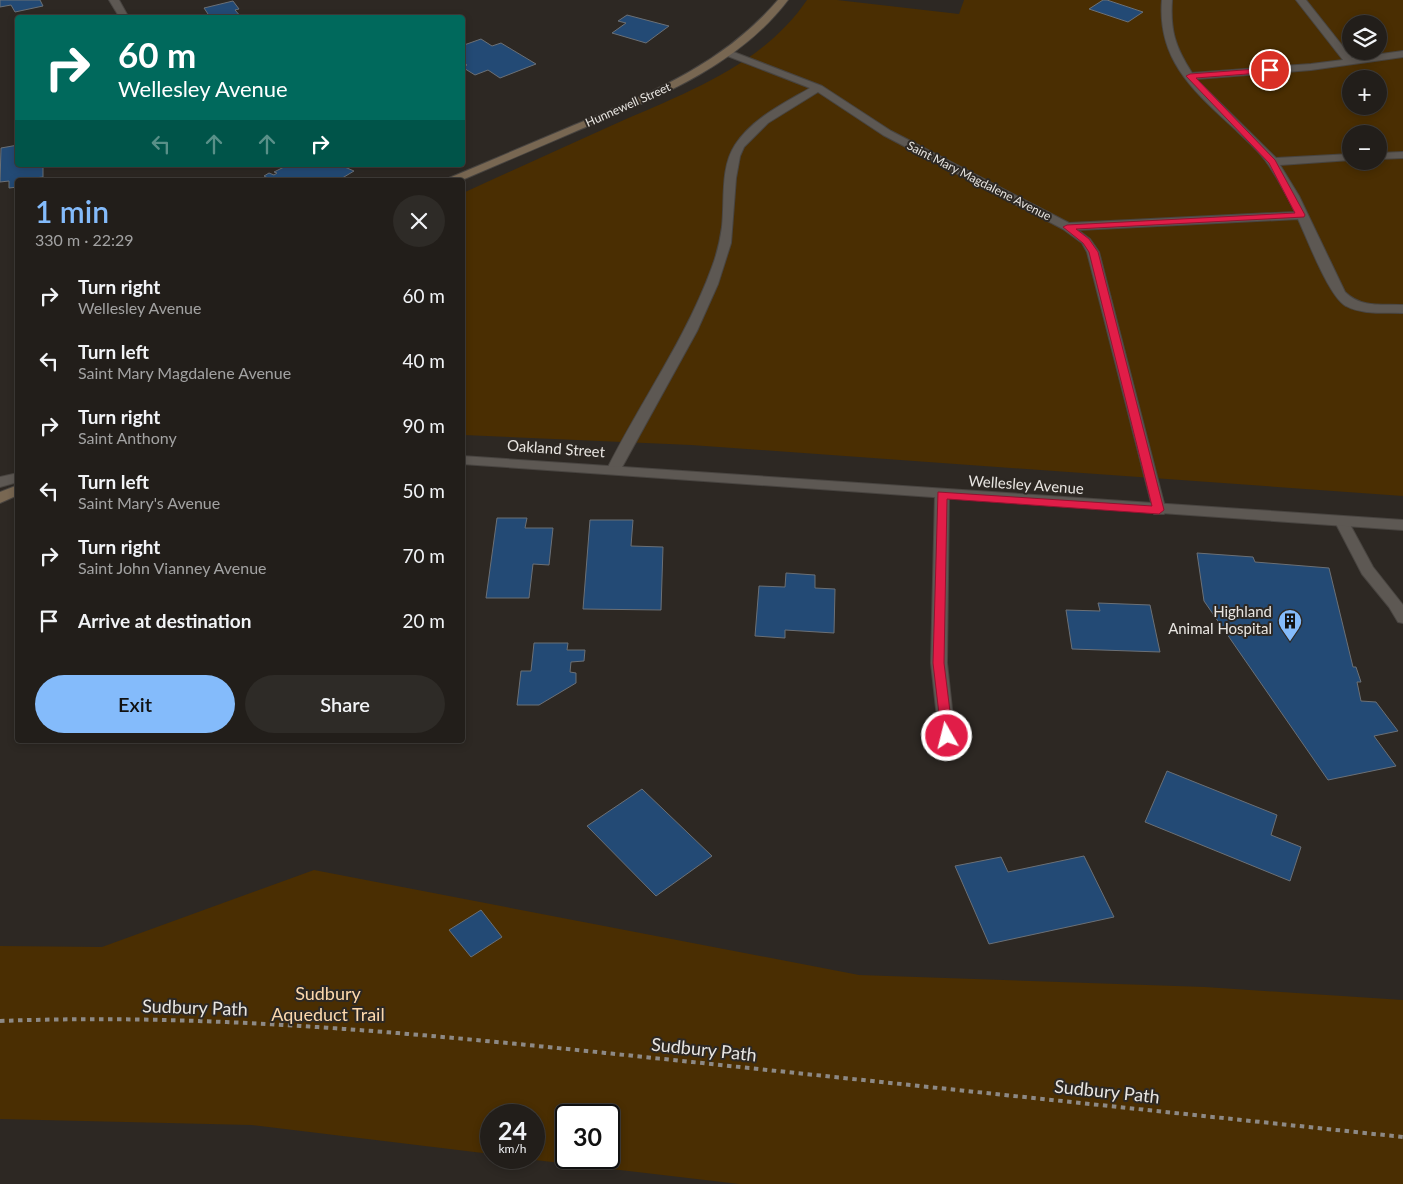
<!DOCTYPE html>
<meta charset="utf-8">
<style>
:root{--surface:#221e1a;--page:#2e2b27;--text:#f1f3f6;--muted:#a2a2a2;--line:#3f3c39;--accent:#84bbfb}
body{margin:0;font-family:Lato,sans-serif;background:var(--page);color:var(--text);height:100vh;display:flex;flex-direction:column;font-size:19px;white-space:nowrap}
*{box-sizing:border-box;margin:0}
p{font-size:16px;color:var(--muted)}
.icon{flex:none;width:28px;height:28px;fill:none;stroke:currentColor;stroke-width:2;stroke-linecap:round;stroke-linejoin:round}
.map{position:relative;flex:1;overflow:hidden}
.side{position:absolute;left:15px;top:178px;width:450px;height:565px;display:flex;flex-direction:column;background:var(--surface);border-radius:5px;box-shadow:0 2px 8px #0003,0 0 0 1px var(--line)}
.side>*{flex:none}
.guide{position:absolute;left:15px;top:15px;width:450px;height:152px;border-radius:5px;box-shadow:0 2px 8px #0003,0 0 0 1px var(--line);background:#00695c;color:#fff;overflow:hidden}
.tools{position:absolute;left:1342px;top:15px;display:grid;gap:10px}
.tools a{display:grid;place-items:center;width:45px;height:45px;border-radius:50%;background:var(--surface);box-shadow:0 2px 8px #0003,0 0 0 1px var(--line);font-size:25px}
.speed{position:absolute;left:480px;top:1104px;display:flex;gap:10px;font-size:25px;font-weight:700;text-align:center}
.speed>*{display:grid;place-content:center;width:65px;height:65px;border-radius:50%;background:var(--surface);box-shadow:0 2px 8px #0003,0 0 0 1px var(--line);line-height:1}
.speed small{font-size:12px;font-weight:400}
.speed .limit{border:2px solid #111;border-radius:8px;background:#fff;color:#111}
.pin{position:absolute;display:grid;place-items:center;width:42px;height:42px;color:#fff;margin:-21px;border:2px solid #fff;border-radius:50%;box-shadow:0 1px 5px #0007}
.me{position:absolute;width:55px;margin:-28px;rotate:352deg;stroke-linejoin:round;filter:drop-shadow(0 0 4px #0008)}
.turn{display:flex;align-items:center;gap:18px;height:105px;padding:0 20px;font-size:22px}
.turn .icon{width:65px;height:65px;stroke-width:2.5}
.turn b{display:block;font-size:35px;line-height:42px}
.lanes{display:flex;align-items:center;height:48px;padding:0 20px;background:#0003;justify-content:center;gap:25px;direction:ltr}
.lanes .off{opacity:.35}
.round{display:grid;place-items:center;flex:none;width:52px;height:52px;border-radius:26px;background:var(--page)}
.overview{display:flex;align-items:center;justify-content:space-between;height:85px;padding:0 20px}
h1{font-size:30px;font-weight:600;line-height:38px;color:var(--accent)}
.button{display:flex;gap:10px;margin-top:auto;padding:10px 20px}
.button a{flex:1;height:58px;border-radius:30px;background:var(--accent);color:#111;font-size:20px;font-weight:600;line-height:58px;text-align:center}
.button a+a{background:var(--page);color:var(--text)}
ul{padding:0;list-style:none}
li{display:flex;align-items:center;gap:15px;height:65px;padding:0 20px}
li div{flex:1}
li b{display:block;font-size:19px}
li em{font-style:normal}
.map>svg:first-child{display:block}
.green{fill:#4a2e02;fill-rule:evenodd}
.building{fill:#234a75;stroke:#6b7076}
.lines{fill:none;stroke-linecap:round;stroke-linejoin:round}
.service-casing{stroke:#484440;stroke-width:2}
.minor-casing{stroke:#484440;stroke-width:2}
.tertiary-casing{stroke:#484440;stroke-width:2}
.secondary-casing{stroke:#484440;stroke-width:2}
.path{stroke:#8d8985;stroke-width:4;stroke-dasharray:4.5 4.5;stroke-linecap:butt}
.service{fill:#5d5853;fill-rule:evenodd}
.minor{fill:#5d5853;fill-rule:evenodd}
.tertiary{fill:#5d5853;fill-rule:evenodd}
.secondary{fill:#786752;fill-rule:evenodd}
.route{fill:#e11d48;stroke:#92132f}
.labels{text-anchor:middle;stroke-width:4;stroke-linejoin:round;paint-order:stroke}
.far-street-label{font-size:12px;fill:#e8e5e1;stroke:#2d2823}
.street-label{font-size:15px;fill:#e8e5e1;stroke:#2d2823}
.poi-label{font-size:15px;fill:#e8e5e1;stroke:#2d2823;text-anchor:end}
.near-park-label{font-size:18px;fill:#fcd8ad;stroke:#2d2823}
.near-street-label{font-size:18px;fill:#e8e5e1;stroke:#2d2823}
</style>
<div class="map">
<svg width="1403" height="1184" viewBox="0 0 1403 1184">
<rect width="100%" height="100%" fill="#2d2823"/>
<!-- green -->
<g class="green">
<path d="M807,0H837L959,14L964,0H1403V496L691,445L463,435V193C513,170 564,147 615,124C685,93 762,66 807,0ZM1351,24H1379V51H1351ZM1351,79H1379V106H1351ZM1351,134H1379V161H1351Z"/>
<path d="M314,870L859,975L1205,987L1403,1000V1184H739L518,1158H534V1115H491V1154L251,1125L0,1119V946L102,947ZM566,1115H609V1158H566Z"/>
</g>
<!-- building -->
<g class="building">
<path d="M0,0H40L43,6L15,12L11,5L0,7Z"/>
<path d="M1103,0H1107L1143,12L1128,22L1089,9Z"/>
<path d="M233,1L239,9L235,10L242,18H208L210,17L204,8Z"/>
<path d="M627,15L669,26L646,43L612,33L626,23L618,21Z"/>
<path d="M481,39L492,46L501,43L536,64L500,78L488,70L475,75L462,67L467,65L462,62V44L464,45Z"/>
<path d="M18,145V165H43V177L18,180V187L9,188V181L0,182L1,148Z"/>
<path d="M285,165H340L354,171L339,180H265L268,178L264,176L269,173L274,175L277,173L274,172L286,166Z"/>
<path d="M497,518H527L525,528H553L549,565L533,564L529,598H486Z"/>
<path d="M590,520H633L631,546L663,547L661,610L583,609Z"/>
<path d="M1197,553L1253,557L1255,562L1329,568L1353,667H1356L1361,682H1357L1361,701L1376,702L1398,731L1374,736L1396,766L1328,780L1204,601Z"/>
<path d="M786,573L815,575V588L835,589L834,633L785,630V638L755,636L759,586L785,587Z"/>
<path d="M1098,603L1150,605L1160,652L1072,649L1066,610L1100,611Z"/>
<path d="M534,643H568L567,650H585L584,661L571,662L570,672L576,673V683L539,705H517L521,671H531Z"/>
<path d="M1167,771L1277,815L1271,835L1301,847L1290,881L1145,822Z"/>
<path d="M642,789L712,856L656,896L587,826Z"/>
<path d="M1084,856L1114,917L989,944L955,866L1001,857L1008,872Z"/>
<path d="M481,910L502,937L471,957L449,930Z"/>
</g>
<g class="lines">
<!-- service casing -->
<g class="service-casing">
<g id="service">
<path d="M1162,0H1172C1170,30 1175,47 1192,73L1311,64L1343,60L1296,0H1306L1352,58L1403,51V57L1311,70L1196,79L1276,158L1351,154V160L1280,165L1299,196L1345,292C1361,308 1382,304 1403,305V313C1385,312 1362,315 1346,306C1329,297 1307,238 1298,219L1078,230L1090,239L1099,252L1166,511L1164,514H1154L1087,252L1082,243L1063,229L883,135L818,92L768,123L744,147L740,156L736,178L731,243L718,284L697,331L621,469L619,472H609L607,469C641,401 686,339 712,267C717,254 720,241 722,227C725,201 720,168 735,145C753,118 783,104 810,88L725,55V51H731L822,86L891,131L1069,223L1295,212C1286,194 1276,175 1265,160C1257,149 1245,139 1236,130C1195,92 1157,61 1162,0Z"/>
<path d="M1403,152V158L1379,159V153Z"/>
<path d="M1342,517L1347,519L1373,567L1403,605V623L1398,622L1389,607L1362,574L1335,522L1337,519Z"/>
</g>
</g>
<!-- minor casing -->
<g class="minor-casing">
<g id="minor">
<path d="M109,0H119L129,18H120Z"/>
<path d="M942,490L947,492L949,495L947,663L955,736L953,740L947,742L941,740L939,736L931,663L935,495L937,492Z"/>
</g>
</g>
<!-- tertiary casing -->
<g class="tertiary-casing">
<g id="tertiary">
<path d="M462,456L1403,520V530L462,464Z"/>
<path d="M18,473V482L0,487V477Z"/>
</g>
</g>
<!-- secondary casing -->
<g class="secondary-casing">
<g id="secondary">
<path d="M778,0H788C737,67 656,98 581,129C542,146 502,163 462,180H447L449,178C490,161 531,143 572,126C650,93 721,66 778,0Z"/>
<path d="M18,485V495L0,503V492Z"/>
</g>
</g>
<!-- path -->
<path class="path" d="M0,1021C232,1012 462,1038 692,1062C929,1087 1166,1112 1403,1137"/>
<!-- service -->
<use href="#service" class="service"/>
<!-- minor -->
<use href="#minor" class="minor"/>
<!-- tertiary -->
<use href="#tertiary" class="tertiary"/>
<!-- secondary -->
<use href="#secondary" class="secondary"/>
</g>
<!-- route -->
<path class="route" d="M1270,68L1273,69V72L1196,78L1275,160L1305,215L1304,217L1076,229L1089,239L1098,252L1164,510L1159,514L947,499L944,663L953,736L951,739H942L933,663L938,492L1152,506L1089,252L1083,243L1063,227L1067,225L1295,213L1269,163L1186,76L1190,74Z"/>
<!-- icons -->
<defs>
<g id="building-pin" transform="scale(1.25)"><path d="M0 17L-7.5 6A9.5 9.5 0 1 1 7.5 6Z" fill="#84bbfb" stroke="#2d2823"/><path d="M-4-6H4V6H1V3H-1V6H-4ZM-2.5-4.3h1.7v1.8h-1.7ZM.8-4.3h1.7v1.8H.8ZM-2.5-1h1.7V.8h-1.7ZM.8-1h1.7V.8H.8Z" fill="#111"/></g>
</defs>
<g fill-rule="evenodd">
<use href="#building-pin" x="1290" y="621"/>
</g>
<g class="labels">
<!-- far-street labels -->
<g class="far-street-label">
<text transform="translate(628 105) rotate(-24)" y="4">Hunnewell Street</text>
<text transform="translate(979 181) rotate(27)" y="4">Saint Mary Magdalene Avenue</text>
</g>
<!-- street labels -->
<g class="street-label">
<text transform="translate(556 449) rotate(4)" y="5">Oakland Street</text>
<text transform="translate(1026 485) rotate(4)" y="5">Wellesley Avenue</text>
</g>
<!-- poi labels -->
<g class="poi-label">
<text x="1272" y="617">Highland<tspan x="1272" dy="17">Animal Hospital</tspan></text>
</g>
<!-- near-park labels -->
<g class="near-park-label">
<text x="328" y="1000">Sudbury<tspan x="328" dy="21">Aqueduct Trail</tspan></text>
</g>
<!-- near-street labels -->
<g class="near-street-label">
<text transform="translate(195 1008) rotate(2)" y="6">Sudbury Path</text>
<text transform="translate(704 1050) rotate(6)" y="6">Sudbury Path</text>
<text transform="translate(1107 1092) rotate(6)" y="6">Sudbury Path</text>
</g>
</g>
</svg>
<div class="tools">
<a><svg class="icon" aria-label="layers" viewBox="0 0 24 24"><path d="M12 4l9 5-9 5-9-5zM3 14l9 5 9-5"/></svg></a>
<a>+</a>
<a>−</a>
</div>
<div class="speed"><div>24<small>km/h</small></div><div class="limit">30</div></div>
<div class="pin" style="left:1270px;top:70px;background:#d93025"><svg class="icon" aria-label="arrive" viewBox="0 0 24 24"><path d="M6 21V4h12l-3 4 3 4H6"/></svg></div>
<svg class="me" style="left:947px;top:736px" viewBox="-20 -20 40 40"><circle r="17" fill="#e11d48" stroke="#fff" stroke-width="3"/><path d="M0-11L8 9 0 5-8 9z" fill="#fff"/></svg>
<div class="guide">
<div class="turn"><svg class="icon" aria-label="right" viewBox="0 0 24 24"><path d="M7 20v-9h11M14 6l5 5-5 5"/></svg><div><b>60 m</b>Wellesley Avenue</div></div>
<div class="lanes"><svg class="icon off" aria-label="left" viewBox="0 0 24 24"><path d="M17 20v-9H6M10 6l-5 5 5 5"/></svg><svg class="icon off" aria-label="ahead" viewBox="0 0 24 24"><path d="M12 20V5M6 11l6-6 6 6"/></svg><svg class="icon off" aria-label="ahead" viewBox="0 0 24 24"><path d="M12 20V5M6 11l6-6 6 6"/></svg><svg class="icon" aria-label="right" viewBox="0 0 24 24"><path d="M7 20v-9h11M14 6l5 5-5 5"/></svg></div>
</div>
<section class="side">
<div class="overview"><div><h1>1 min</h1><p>330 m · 22:29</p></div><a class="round"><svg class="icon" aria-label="close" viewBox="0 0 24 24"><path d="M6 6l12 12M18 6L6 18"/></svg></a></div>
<ul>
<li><svg class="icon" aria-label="right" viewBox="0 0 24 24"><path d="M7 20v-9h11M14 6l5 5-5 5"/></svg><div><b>Turn right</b><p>Wellesley Avenue</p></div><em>60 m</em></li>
<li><svg class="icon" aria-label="left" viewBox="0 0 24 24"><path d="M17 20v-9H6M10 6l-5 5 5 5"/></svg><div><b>Turn left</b><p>Saint Mary Magdalene Avenue</p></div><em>40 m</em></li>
<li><svg class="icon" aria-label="right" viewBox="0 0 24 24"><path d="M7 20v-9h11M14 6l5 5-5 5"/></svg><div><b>Turn right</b><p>Saint Anthony</p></div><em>90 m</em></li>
<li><svg class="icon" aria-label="left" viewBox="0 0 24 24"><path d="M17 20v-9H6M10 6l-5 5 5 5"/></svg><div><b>Turn left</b><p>Saint Mary's Avenue</p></div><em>50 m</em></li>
<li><svg class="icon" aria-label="right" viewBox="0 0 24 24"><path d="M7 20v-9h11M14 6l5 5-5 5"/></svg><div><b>Turn right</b><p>Saint John Vianney Avenue</p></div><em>70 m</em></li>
<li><svg class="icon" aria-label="arrive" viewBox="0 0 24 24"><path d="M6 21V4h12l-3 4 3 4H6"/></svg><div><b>Arrive at destination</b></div><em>20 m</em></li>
</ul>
<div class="button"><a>Exit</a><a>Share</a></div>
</section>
</div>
